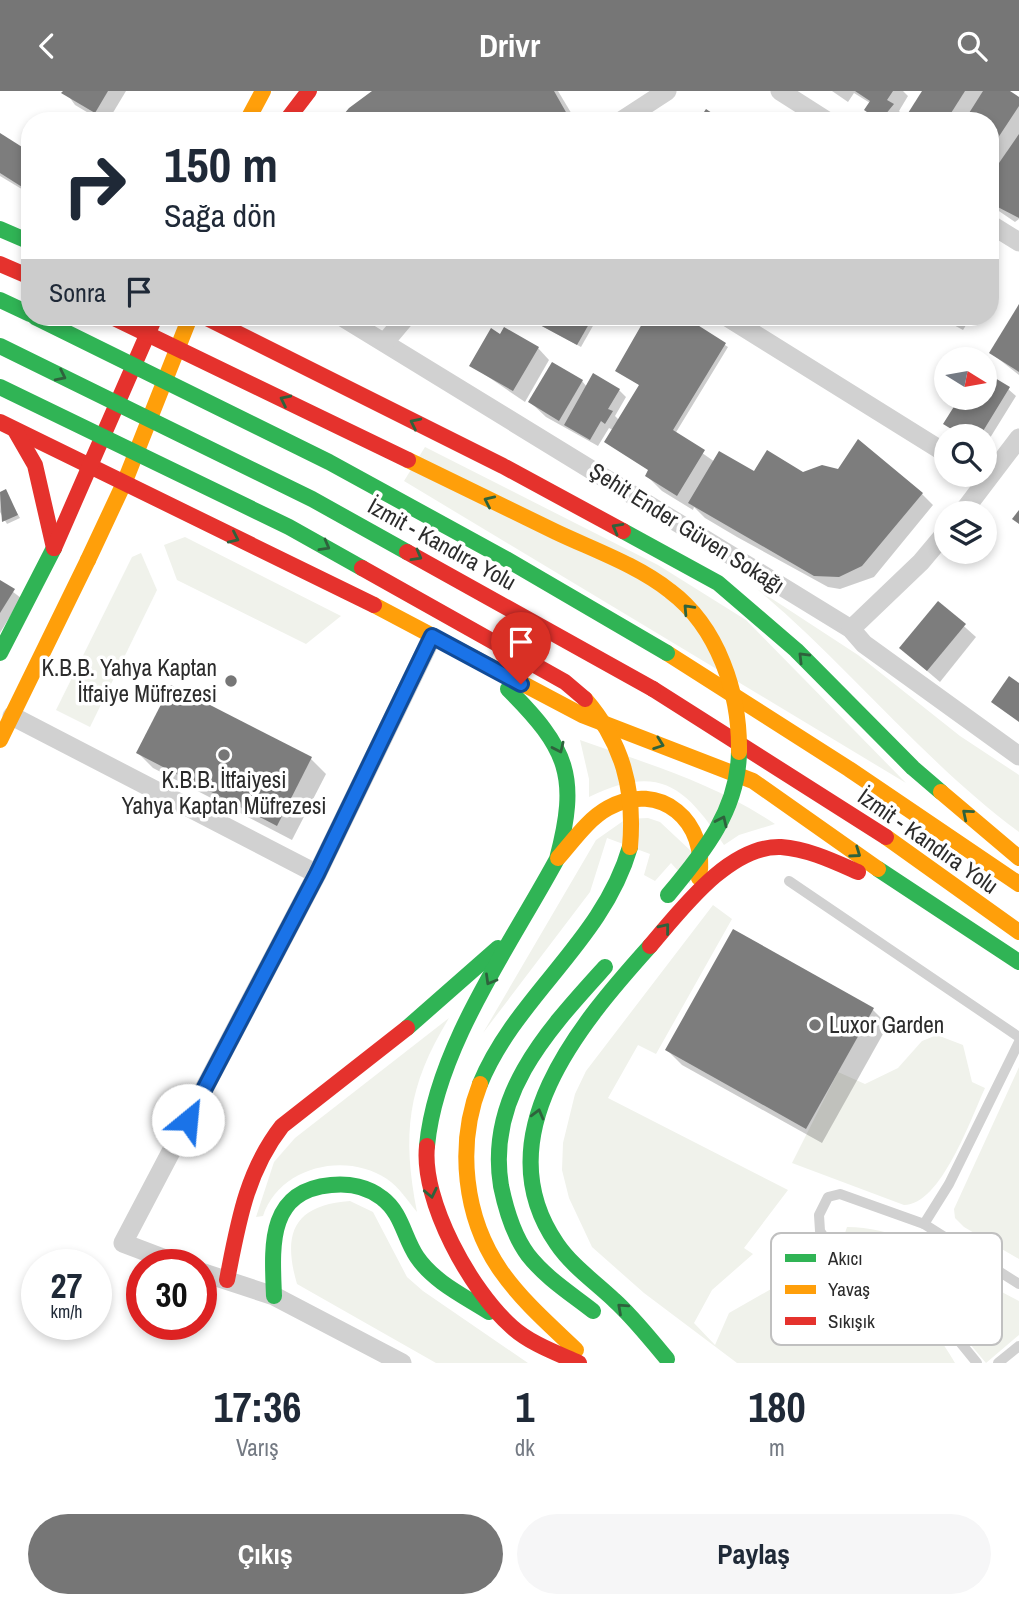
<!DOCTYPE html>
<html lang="tr">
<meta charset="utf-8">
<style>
:root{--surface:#fff;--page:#f6f6f7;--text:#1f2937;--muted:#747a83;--accent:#767676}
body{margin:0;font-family:"Archivo Narrow",sans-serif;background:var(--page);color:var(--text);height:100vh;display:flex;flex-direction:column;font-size:26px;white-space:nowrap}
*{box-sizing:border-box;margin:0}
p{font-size:23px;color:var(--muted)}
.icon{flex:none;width:38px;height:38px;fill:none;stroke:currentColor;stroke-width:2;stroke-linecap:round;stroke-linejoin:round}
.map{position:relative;height:1272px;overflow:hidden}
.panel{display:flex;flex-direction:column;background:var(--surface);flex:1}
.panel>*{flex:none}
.hud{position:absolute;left:21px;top:21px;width:978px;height:214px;border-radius:28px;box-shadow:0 4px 10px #0003;background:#fff;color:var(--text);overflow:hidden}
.needle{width:46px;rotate:101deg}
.fabs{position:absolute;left:934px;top:256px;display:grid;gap:14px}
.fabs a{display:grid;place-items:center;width:63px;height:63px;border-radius:50%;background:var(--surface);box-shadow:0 4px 10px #0003;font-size:35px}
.speed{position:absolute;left:21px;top:1158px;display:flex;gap:14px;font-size:35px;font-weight:700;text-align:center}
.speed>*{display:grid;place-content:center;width:91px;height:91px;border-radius:50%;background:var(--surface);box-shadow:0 4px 10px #0003;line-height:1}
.speed small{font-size:18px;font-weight:400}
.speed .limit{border:10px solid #d22;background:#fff;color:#111}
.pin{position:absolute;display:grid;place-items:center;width:60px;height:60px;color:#fff;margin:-72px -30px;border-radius:50% 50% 50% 0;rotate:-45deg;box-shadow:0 0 7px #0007}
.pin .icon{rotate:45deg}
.me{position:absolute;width:77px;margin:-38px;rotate:28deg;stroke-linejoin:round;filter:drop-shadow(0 0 5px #0008)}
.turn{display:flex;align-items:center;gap:24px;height:147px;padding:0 28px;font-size:32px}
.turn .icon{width:91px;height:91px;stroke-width:2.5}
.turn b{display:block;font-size:49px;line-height:60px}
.then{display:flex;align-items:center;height:66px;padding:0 28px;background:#0003;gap:14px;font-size:26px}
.eta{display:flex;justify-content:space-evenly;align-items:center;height:119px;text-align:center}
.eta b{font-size:42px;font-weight:700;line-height:49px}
.action{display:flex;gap:14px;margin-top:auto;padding:14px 28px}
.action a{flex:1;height:80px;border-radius:42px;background:var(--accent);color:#fff;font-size:28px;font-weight:700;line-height:80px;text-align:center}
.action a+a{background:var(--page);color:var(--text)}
header{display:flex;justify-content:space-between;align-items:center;height:91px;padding:0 28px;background:var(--accent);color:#fff;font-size:32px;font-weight:700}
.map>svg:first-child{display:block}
.green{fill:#f0f2eb}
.shadow{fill:#0003}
.building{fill:#7d7d7d}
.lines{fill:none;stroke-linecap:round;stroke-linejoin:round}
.lane{stroke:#d1d1d1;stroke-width:10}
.street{stroke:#d1d1d1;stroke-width:19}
.fast{stroke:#30b455;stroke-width:16}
.slow{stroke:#ff9f0a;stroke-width:16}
.jam{stroke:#e5322d;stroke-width:16}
.fast-bridge{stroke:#30b455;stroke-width:16}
.slow-bridge{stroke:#ff9f0a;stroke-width:16}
.jam-bridge{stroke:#e5322d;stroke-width:16}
.oneway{stroke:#2e623c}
.route-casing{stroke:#114b97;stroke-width:18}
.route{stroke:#1a73e8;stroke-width:12}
.poi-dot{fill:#767676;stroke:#fff;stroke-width:2.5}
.labels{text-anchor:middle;stroke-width:7;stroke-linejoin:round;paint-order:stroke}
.street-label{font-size:23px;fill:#2c2c2c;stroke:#fff}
.poi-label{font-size:23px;fill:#2c2c2c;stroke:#fff;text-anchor:end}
.key{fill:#fff;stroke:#c0c0c0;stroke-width:2}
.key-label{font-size:19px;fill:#2c2c2c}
</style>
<header><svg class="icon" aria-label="back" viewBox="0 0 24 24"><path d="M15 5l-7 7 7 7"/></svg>Drivr<svg class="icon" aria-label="search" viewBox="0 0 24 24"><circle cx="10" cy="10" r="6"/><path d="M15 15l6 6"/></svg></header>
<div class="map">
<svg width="1019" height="1272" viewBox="0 0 1019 1272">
<rect width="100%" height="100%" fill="#fff"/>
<!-- green -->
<g class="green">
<path d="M425,356L658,474L746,529L906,692L404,390Z"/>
<path d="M185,446L341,525L306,553L177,489L164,454Z"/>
<path d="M141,462L157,499L90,636L56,619L132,466Z"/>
<path d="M757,498L858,564L960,645L1019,684V741C923,670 849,575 757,498Z"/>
<path d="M580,649C651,674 712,691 775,733L739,744L724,754C685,695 659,672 589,706V688Z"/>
<path d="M648,727L660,731L691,760L690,793L671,772L655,790L644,784L650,763L607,747L590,801L483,942L596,749L626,728Z"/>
<path d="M713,814L732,828L656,963L638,954L608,1007L788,1099L744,1157L753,1163L712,1199L694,1232L715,1254L729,1222L820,1170C881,1192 922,1213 955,1272H737L644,1202L592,1156L569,1107L562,1079L563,1052L575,1003L586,980Z"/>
<path d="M449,927C407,996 402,1043 417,1121C407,1109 400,1097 387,1088C345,1060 279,1076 263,1125L256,1126L274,1071L295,1047Z"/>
<path d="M937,944L963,954L972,991L985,997C971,1027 941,1114 904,1114L792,1072L838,981L865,993L898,977L922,950Z"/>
<path d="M1019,976V1168L964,1136L955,1127L954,1118Z"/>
<path d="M350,1110L373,1121L407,1186L423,1200L528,1272H436L297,1193C282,1142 294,1114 350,1110Z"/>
<path d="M847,1136C912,1136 964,1183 1019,1210V1244L986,1272C959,1240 933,1206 899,1180C882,1167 862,1158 844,1145Z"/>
</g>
<!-- shadow -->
<g class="shadow">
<path d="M65,0H126L108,30H102L75,14Z"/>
<path d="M375,0H558L576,30H341Z"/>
<path d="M832,0H903L908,5L899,20L906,28L924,0H1007L1019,8V128L1015,131L990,114V30H877L866,19L870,12L854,2L848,11Z"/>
<path d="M0,44L30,63V103L0,85Z"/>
<path d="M1019,217V284L991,262Z"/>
<path d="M525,226H598L581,256Z"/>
<path d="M648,226H682L728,256L675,343L715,371L752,382H803L922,403L933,414L874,486L840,498L828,496L737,446L705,427L694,416L693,419L662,400L647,385L650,379L613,339L609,337L598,355L546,326L530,311L582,290L587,296L619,299L626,306L615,325L619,329L641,295L618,280Z"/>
<path d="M778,226H793L789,232Z"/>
<path d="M939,226H971L963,239Z"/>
<path d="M499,244L538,257L549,269L525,311L484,283Z"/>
<path d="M1008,298L1016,305L985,355V345H960L945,333L985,306Z"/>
<path d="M5,400L20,427L7,433L0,421V402Z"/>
<path d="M0,491L21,507L0,542Z"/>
<path d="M938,512L976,546L940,591L913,568Z"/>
<path d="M138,662L311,668L326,683L292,749L153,677Z"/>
<path d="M733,840L873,919L888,934L822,1052L682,974L667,959Z"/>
</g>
<!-- building -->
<g class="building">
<path d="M63,0H108L95,22L61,2Z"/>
<path d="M372,0H554L571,30H328L333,24L339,29L349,17Z"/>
<path d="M855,0H893L887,9L894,13L880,30L864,19L870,10Z"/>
<path d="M922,0H965L946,30H903Z"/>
<path d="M983,0H1010L1019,6V15L990,59V30H964Z"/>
<path d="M706,18L715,24L718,21L737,23L746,30H690L695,23L700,27Z"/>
<path d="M0,42L30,61V101L0,82Z"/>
<path d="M1019,43V127L990,112V85Z"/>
<path d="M1019,213V281L989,262Z"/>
<path d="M525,226H593L577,254Z"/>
<path d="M646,226H685L726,252L673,339L705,359L677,405L645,385L648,379L604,351L639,294L615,280Z"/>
<path d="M942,226H959L955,233Z"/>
<path d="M504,236L539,256L513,300L469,275L491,237L500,243Z"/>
<path d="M552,271L583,289L559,330L528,311Z"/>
<path d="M985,281L1010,296L980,345H963L943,333L960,306H985Z"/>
<path d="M593,282L620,298L608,318L613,320L605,333L601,330L590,349L564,334Z"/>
<path d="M858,348L923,402L862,475L839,486L814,485L688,412L719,360L754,380L767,359L803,381L822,374L838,378Z"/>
<path d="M6,398L18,424L2,431L0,401Z"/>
<path d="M1019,419V433L1012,428Z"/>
<path d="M0,489L15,498L0,522Z"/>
<path d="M938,510L966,533L927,580L899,557Z"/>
<path d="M1009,585L1019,592V631L991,611Z"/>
<path d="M171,594L312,666L277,735L136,662Z"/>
<path d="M733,838L874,917L806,1038L665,959Z"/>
</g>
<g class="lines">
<!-- lane -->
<g class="lane">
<path d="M789,790L1019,946"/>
<path d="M924,1133L1019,1193"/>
<path d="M977,1272L929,1213L824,1146L820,1140L819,1124L828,1106L840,1103L924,1133L949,1093L1019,951"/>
<path d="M998,1272L1019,1255"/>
</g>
<!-- street -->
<g class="street">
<path d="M780,0L827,30"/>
<path d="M621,30L667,0"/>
<path d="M990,133L1019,151"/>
<path d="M342,226L851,538L864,553L1019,665"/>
<path d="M727,226L947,363"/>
<path d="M385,251L406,226"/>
<path d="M962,422L1019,347"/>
<path d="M851,538L921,471L947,440"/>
<path d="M12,625L317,783"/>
<path d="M181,1174L123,1152L317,783L432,546"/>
<path d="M201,1181L274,1205L402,1272"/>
</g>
<!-- fast -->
<g class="fast">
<path d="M0,138L30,151"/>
<path d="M0,209L30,223"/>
<path d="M623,440L718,492L796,559L913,677L941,701"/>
<path d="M0,562L54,457"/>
<path d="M878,778L1019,871"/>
<path d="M650,855C580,933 483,1046 557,1153C572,1175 595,1191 614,1209C634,1227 650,1248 667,1268"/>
<path d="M407,937L498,857"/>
<path d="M480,993C516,905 603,850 630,756"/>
<path d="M427,1055C436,957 510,855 557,768C579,685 568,658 508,598"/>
<path d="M274,1205C272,1155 267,1100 331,1094C349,1092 368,1096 382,1107C402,1122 404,1147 417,1166C434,1191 464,1205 489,1221"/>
<path d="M593,1220C570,1202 546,1187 528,1164C513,1144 506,1119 501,1095C486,1004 549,938 605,876"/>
</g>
<!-- slow -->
<g class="slow">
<path d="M247,30L263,0"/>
<path d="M88,469L125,390L190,226"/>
<path d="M374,514L582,624L753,690L878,778"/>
<path d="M667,562L849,678L1019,793"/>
<path d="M0,649L88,469"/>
<path d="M941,701L1019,767"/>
<path d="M886,746L1019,841"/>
<path d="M558,767C573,750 588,728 608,717C660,688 709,731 699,787"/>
<path d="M480,993C456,1054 464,1127 501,1180C522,1210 550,1234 576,1259"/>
</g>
<!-- jam -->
<g class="jam">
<path d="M286,30L309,0"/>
<path d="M0,173L30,186"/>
<path d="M205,226L503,375L623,440"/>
<path d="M0,331L374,514"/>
<path d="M16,341L35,374L54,457"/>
<path d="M54,457L155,226"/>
<path d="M653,598L886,746"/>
<path d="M650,855C681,819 729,754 781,756C808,758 833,770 858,781"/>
<path d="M427,1055C421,1110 471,1200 512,1236C531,1253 557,1262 579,1272"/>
<path d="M227,1189C238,1133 246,1081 282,1035L407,937"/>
</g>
<!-- fast-bridge -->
<g class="fast-bridge">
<path d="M35,226L329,371L506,468L667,562"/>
<path d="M0,255L312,408L407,461"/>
<path d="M0,296L289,436L362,477"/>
<path d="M668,804C704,761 738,719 739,661"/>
</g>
<!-- slow-bridge -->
<g class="slow-bridge">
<path d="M408,369C457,393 507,417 556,441C594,459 637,474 670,500C718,536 740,602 739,661"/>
<path d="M585,608C623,652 635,699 630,756"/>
</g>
<!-- jam-bridge -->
<g class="jam-bridge">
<path d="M112,226L408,369"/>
<path d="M407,461L653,598"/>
<path d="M362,477L565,591L585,608"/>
</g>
</g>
<!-- one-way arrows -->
<defs><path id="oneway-chevron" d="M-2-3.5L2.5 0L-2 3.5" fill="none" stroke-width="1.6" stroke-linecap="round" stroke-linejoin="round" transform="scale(1.75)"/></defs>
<g class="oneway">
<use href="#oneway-chevron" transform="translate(61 285) rotate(26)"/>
<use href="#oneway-chevron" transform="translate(285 309) rotate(-154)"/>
<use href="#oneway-chevron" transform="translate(415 332) rotate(-154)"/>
<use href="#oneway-chevron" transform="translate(489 410) rotate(-155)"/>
<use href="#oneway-chevron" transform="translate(617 437) rotate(-151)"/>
<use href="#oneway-chevron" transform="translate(234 447) rotate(25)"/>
<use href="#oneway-chevron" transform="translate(325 455) rotate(29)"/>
<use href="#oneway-chevron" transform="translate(417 465) rotate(29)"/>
<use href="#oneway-chevron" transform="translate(688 518) rotate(-133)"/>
<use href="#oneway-chevron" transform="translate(803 566) rotate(-135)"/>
<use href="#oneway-chevron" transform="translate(659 653) rotate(20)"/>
<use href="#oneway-chevron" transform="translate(559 657) rotate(65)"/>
<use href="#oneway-chevron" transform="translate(967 723) rotate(-140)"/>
<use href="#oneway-chevron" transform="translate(722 730) rotate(-65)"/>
<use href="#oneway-chevron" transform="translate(856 762) rotate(35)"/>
<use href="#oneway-chevron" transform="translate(665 837) rotate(-51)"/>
<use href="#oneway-chevron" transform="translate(490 889) rotate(120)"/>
<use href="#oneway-chevron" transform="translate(538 1023) rotate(-75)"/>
<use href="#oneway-chevron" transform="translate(431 1102) rotate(78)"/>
<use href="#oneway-chevron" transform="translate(622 1217) rotate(-138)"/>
</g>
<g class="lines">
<!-- route casing -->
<g class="route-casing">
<path id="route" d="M188,1029L317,783L432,545L521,593"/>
</g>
<!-- route -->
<use href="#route" class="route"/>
</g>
<!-- markers -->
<g class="poi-dot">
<circle cx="231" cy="590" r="7"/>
<circle cx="224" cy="664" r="7"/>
<circle cx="815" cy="934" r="7"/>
</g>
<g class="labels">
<!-- street labels -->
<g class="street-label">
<text transform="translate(687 437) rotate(32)" y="8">Şehit Ender Güven Sokağı</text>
<text transform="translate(442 453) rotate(29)" y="8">İzmit - Kandıra Yolu</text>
<text transform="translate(928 750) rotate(35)" y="8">İzmit - Kandıra Yolu</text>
</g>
<!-- poi labels -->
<g class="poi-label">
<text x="217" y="585">K.B.B. Yahya Kaptan<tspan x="217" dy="26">İtfaiye Müfrezesi</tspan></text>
<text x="224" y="697" text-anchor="middle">K.B.B. İtfaiyesi<tspan x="224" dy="26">Yahya Kaptan Müfrezesi</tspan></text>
<text x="829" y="942" text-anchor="start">Luxor Garden</text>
</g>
</g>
<!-- legend -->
<rect x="771" y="1142" width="231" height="112" rx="10" class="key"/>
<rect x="785" y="1163" width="31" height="8" fill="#30b455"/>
<rect x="785" y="1194" width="31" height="9" fill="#ff9f0a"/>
<rect x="785" y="1226" width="31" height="8" fill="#e5322d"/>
<g class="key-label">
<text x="828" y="1174">Akıcı</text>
<text x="828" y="1205">Yavaş</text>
<text x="828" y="1237">Sıkışık</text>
</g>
</svg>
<div class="fabs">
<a><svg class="needle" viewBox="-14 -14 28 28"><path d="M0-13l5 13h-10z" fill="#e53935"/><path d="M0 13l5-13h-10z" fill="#747a83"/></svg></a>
<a><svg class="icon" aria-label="search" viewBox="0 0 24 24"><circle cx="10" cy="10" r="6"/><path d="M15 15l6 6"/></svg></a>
<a><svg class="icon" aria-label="layers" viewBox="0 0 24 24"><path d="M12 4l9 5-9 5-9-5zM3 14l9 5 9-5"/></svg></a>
</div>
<div class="speed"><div>27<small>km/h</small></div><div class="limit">30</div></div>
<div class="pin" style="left:521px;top:593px;background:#d93025"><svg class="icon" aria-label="arrive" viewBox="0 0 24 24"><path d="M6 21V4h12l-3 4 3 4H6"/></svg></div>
<svg class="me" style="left:188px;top:1029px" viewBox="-20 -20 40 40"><circle r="19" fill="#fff"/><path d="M0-13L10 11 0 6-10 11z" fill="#1a73e8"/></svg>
<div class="hud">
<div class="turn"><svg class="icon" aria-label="right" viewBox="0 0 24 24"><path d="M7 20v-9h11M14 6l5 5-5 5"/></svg><div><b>150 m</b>Sağa dön</div></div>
<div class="then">Sonra<svg class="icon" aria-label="arrive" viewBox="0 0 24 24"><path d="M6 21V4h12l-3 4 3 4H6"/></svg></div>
</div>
</div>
<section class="panel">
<div class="eta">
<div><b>17:36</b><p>Varış</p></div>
<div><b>1</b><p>dk</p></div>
<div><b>180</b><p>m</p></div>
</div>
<div class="action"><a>Çıkış</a><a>Paylaş</a></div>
</section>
